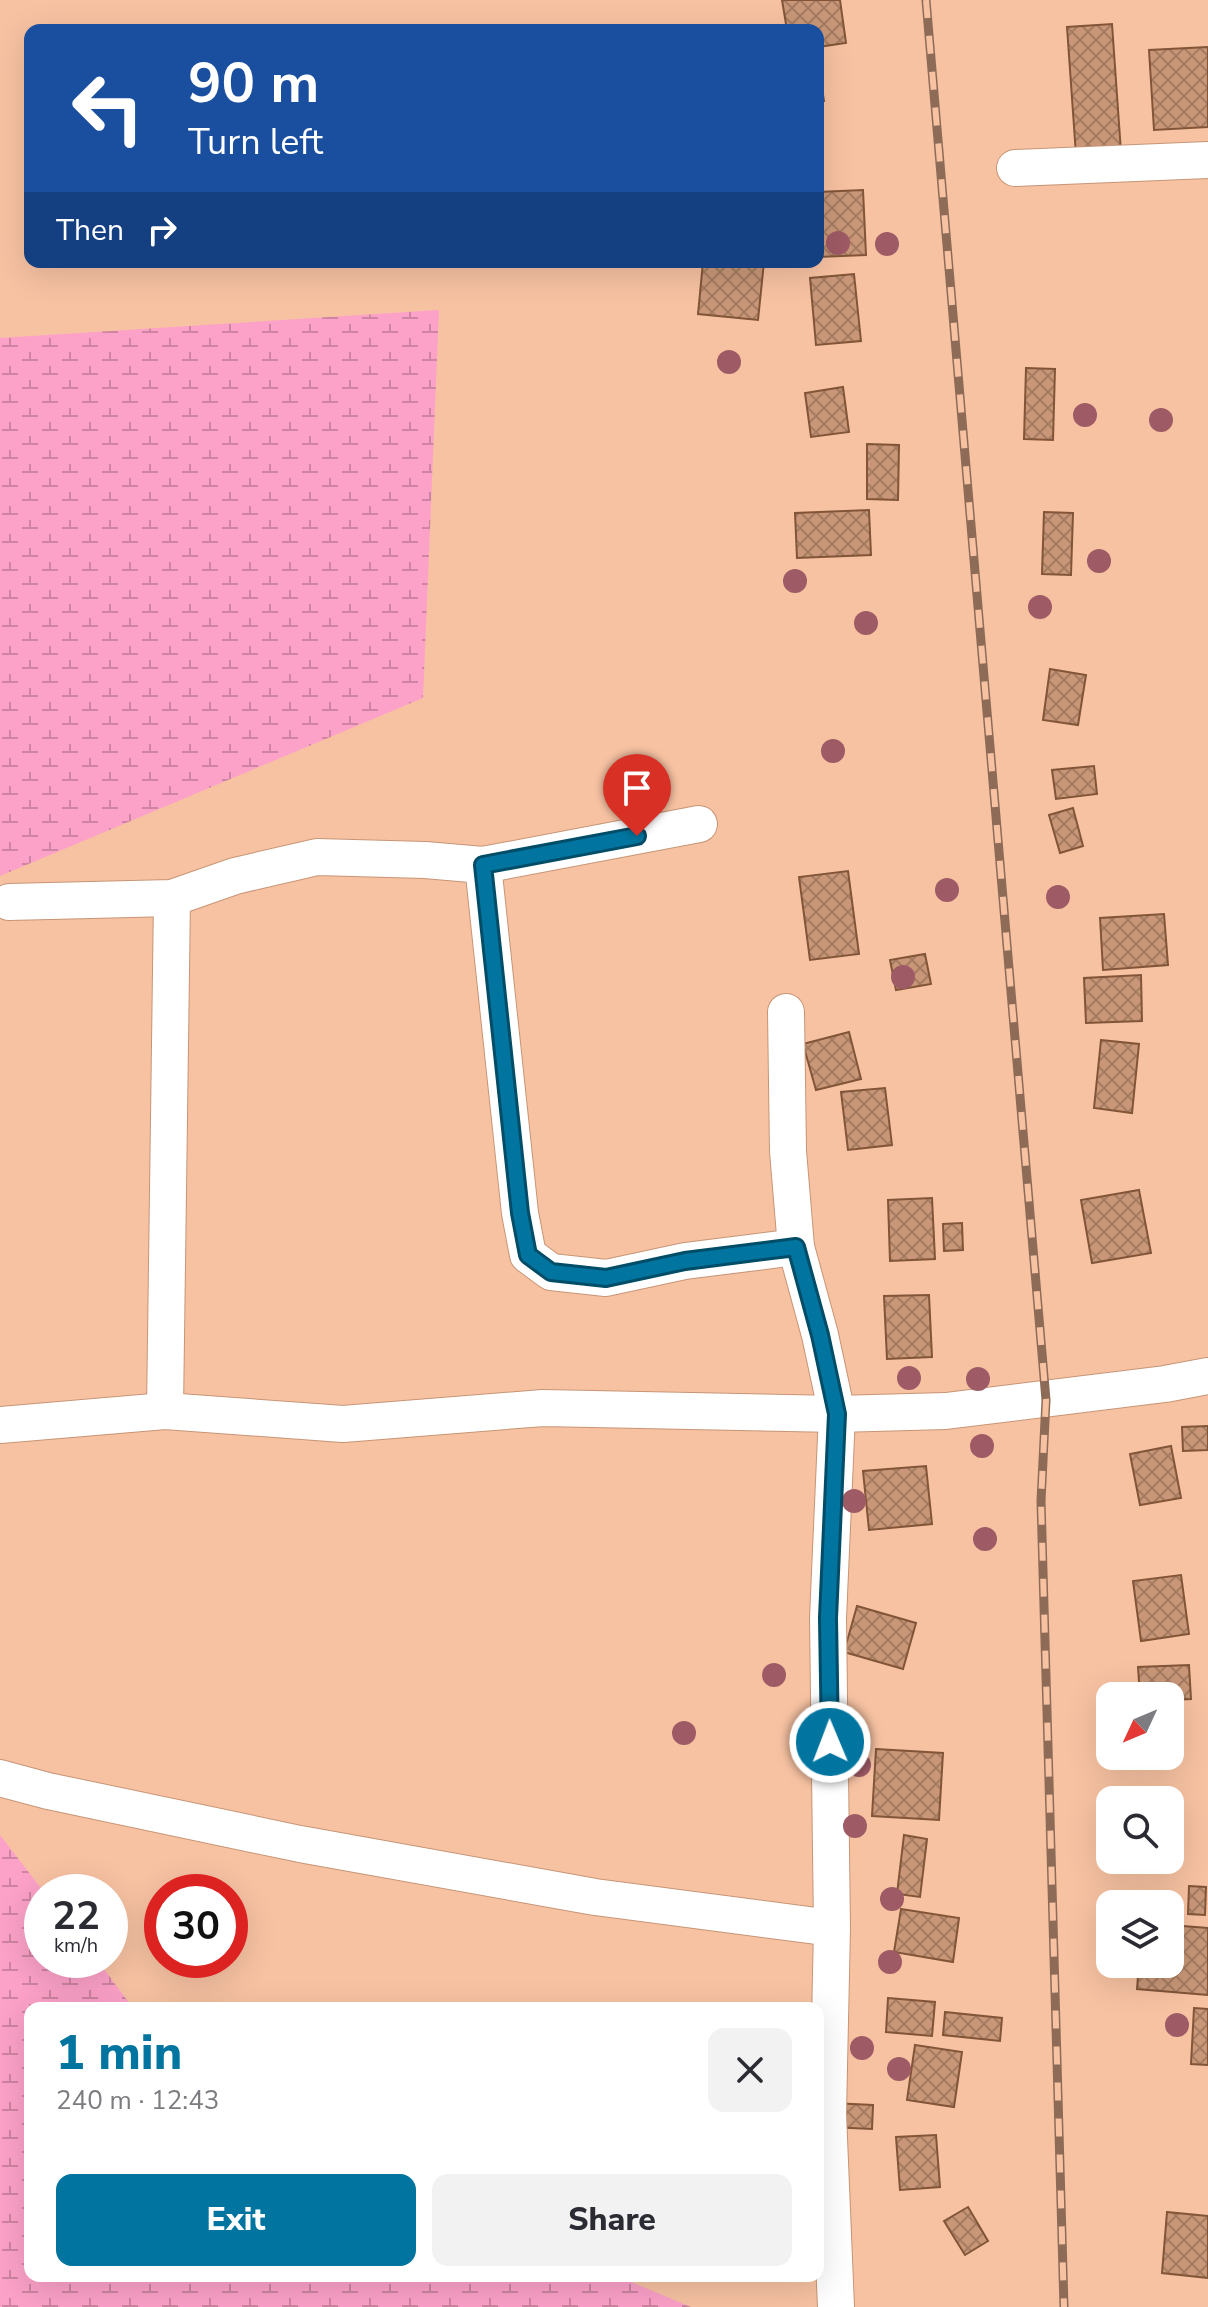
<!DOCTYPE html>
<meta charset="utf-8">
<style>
:root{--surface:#fff;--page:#f2f2f3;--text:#2b2b33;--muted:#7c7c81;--accent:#01759f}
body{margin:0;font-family:"Nunito Sans",sans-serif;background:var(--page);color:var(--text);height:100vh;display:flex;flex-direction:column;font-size:30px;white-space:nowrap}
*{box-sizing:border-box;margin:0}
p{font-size:26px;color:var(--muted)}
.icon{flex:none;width:44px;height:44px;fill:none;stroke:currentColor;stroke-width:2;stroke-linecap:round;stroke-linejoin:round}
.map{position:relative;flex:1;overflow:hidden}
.panel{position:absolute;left:24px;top:2002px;width:800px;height:280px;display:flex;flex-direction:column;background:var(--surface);border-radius:16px;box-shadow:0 8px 32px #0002}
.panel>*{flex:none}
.guide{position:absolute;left:24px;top:24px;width:800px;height:244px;border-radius:16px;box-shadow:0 8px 32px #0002;background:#1a4fa0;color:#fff;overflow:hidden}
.needle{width:52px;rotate:226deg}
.buttons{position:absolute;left:1096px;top:1682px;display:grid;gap:16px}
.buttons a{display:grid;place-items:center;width:88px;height:88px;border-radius:16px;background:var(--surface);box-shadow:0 8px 32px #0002;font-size:40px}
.speed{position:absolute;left:24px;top:1874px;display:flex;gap:16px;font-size:40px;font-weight:700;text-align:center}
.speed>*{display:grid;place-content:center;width:104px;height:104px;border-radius:50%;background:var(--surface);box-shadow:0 8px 32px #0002;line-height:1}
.speed small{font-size:20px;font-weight:400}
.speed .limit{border:12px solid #d22;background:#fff;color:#111}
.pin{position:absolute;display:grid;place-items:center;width:68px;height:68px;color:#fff;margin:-82px -34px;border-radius:50% 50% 50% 0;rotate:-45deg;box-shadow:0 0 8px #0007}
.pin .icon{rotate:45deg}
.me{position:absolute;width:88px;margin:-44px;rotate:359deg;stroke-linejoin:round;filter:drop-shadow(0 0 6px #0008)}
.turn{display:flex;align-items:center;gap:28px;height:168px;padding:0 32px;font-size:36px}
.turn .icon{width:104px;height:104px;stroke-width:2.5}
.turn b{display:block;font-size:56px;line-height:68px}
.then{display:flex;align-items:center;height:76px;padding:0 32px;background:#0003;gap:16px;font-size:30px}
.round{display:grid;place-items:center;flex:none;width:84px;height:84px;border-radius:16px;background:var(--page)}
.headline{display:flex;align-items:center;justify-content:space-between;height:136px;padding:0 32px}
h1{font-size:48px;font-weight:800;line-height:60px;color:var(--accent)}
.action{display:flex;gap:16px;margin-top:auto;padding:16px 32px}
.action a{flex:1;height:92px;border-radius:16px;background:var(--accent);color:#fff;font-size:32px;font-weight:800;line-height:92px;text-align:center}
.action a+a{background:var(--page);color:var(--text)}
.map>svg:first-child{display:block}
.wetland{fill:url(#wetland-marsh)}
.building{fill:url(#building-cross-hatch);stroke:#825538;stroke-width:2}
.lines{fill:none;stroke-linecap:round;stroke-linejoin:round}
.minor-casing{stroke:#c79576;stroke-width:38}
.minor{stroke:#fff;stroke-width:36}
.rail-casing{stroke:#8d6b57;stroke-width:9}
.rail{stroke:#f7c2a2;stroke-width:6;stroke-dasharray:18;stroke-linecap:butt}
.tree{fill:#9e5a65}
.route-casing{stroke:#014c67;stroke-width:20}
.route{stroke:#01759f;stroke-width:14}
</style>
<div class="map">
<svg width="1208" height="2307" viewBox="0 0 1208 2307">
<defs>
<pattern id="wetland-marsh" width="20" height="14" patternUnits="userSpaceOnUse" patternTransform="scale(2)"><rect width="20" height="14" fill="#fca1c8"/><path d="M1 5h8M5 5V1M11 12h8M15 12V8" fill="none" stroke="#ce84a2"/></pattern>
<pattern id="building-cross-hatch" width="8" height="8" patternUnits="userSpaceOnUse" patternTransform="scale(2)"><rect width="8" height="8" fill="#c99778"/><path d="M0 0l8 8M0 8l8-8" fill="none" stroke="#a57c62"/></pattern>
</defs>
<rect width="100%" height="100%" fill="#f7c2a2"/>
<!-- wetland -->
<g class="wetland">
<path d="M439,310L423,698L0,876V338Z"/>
<path d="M0,1835L44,1892H42V1960H97L133,2008H30V2276H617L691,2307H0Z"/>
</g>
<!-- building -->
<g class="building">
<path d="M782,0H840L846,43L818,47V30H787Z"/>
<path d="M1112,24L1121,152L1076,155L1067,27Z"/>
<path d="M1208,47V127L1154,130L1149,50Z"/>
<path d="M818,62L824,101H818Z"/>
<path d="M863,190L866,255L818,257V192Z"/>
<path d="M703,262H764L758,320L698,314Z"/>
<path d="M854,274L861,341L816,345L810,278Z"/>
<path d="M1026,368L1055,369L1053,440L1024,439Z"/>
<path d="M843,387L849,432L811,437L805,393Z"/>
<path d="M867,444L899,445L898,500L867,499Z"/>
<path d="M869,510L871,555L797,558L795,513Z"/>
<path d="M1044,512L1073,513L1071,575L1042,574Z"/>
<path d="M1050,669L1086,675L1078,725L1043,720Z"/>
<path d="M1094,766L1097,794L1056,799L1052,770Z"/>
<path d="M1073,808L1083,846L1060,853L1049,815Z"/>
<path d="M848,871L859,954L810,960L799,877Z"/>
<path d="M1164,914L1168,965L1103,970L1100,918Z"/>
<path d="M925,954L931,984L896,990L890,960Z"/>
<path d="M1141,975L1142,1021L1086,1023L1084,978Z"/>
<path d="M849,1032L861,1079L816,1090L803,1044Z"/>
<path d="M1101,1040L1139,1044L1132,1113L1094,1108Z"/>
<path d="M885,1088L892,1145L848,1150L841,1092Z"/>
<path d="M1139,1190L1151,1253L1092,1263L1081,1200Z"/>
<path d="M932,1198L935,1259L890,1261L888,1200Z"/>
<path d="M962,1223L963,1250L944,1251L943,1224Z"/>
<path d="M929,1295L932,1357L887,1359L884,1296Z"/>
<path d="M1208,1426V1450L1183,1451L1182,1427Z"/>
<path d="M1171,1446L1181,1498L1140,1505L1130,1454Z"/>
<path d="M926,1466L932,1524L869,1530L863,1471Z"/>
<path d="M1181,1575L1189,1634L1141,1641L1133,1581Z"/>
<path d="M857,1606L916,1623L903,1669L844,1652Z"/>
<path d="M1189,1665L1191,1699L1170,1700V1696H1140L1138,1667Z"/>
<path d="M876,1749L943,1753L939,1820L872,1816Z"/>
<path d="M904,1835L927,1839L920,1897L897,1894Z"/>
<path d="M1189,1886L1206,1887L1205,1915L1188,1914Z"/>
<path d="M901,1909L959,1918L953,1962L894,1952Z"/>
<path d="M1170,1925L1208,1928V1995L1137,1989L1139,1964H1170Z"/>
<path d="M888,1998L935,2002L932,2036L886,2032Z"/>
<path d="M1194,2008L1208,2009V2065L1191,2064Z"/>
<path d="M945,2012L1002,2018L1000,2041L943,2035Z"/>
<path d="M915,2045L962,2052L954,2107L907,2100Z"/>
<path d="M831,2103L873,2105L872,2129L830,2127Z"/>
<path d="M936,2135L940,2187L900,2190L896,2137Z"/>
<path d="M968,2207L988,2241L965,2255L944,2221Z"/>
<path d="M1167,2212L1208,2216V2278L1162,2273Z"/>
</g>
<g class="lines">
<!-- minor casing -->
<g class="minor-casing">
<g id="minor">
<path d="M1015,168L1208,160"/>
<path d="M483,865L520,1213L528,1255L551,1272L606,1278L685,1261L796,1247"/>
<path d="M9,902L172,898L235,876L317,857L425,860L483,865L699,824"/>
<path d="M786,1012L788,1151L796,1247L820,1335L837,1414L828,1618L832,1928L828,2114L836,2307"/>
<path d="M165,1411L172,898"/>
<path d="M0,1425L165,1411L343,1424L543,1408L837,1414L946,1411L1165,1384L1208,1376"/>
<path d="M0,1778L48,1791L300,1844L595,1897L832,1928"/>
</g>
</g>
<!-- minor -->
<use href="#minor" class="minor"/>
<!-- rail casing -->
<g class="rail-casing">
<path id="rail" d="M926,0L1046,1400L1041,1501L1064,2307"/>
</g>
<!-- rail -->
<use href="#rail" class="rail"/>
</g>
<!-- trees -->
<g class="tree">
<circle cx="838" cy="243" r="12"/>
<circle cx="887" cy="244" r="12"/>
<circle cx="729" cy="362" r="12"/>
<circle cx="1085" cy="415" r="12"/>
<circle cx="1161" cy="420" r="12"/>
<circle cx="1099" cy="561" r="12"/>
<circle cx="795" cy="581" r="12"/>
<circle cx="1040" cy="607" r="12"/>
<circle cx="866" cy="623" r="12"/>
<circle cx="833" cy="751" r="12"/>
<circle cx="947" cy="890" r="12"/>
<circle cx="1058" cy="897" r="12"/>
<circle cx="903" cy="977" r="12"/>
<circle cx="909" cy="1378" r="12"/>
<circle cx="978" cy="1379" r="12"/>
<circle cx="982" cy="1446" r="12"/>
<circle cx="854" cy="1501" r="12"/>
<circle cx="985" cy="1539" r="12"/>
<circle cx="774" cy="1675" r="12"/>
<circle cx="684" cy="1733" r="12"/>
<circle cx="859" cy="1765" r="12"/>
<circle cx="855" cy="1826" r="12"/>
<circle cx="892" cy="1899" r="12"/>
<circle cx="890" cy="1962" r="12"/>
<circle cx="1177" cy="2025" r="12"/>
<circle cx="862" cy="2048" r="12"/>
<circle cx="899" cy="2069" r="12"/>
</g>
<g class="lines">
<!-- route casing -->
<g class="route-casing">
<path id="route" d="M637,836L483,865L520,1213L528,1255L551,1272L606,1278L685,1261L796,1247L820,1335L837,1414L828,1618L830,1742"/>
</g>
<!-- route -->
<use href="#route" class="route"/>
</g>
</svg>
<div class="buttons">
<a><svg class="needle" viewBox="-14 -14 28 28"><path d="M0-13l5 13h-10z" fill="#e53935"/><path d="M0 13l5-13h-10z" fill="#7c7c81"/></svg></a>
<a><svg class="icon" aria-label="search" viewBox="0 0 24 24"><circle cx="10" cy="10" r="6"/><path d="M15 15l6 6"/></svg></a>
<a><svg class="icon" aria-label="layers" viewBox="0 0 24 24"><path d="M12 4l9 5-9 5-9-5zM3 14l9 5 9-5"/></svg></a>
</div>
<div class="speed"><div>22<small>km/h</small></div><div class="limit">30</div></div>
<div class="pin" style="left:637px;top:836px;background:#d93025"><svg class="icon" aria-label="arrive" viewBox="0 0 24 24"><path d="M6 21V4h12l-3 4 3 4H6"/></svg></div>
<svg class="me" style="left:830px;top:1742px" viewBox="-20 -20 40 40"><circle r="17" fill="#01759f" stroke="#fff" stroke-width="3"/><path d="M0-11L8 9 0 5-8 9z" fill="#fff"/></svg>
<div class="guide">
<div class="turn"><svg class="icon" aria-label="left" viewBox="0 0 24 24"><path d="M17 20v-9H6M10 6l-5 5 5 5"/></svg><div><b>90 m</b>Turn left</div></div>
<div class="then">Then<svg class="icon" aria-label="right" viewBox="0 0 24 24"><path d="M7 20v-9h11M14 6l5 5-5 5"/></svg></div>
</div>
<section class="panel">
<div class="headline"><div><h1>1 min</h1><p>240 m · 12:43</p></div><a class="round"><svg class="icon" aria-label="close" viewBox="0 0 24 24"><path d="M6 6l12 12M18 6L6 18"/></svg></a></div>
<div class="action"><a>Exit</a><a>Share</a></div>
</section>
</div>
